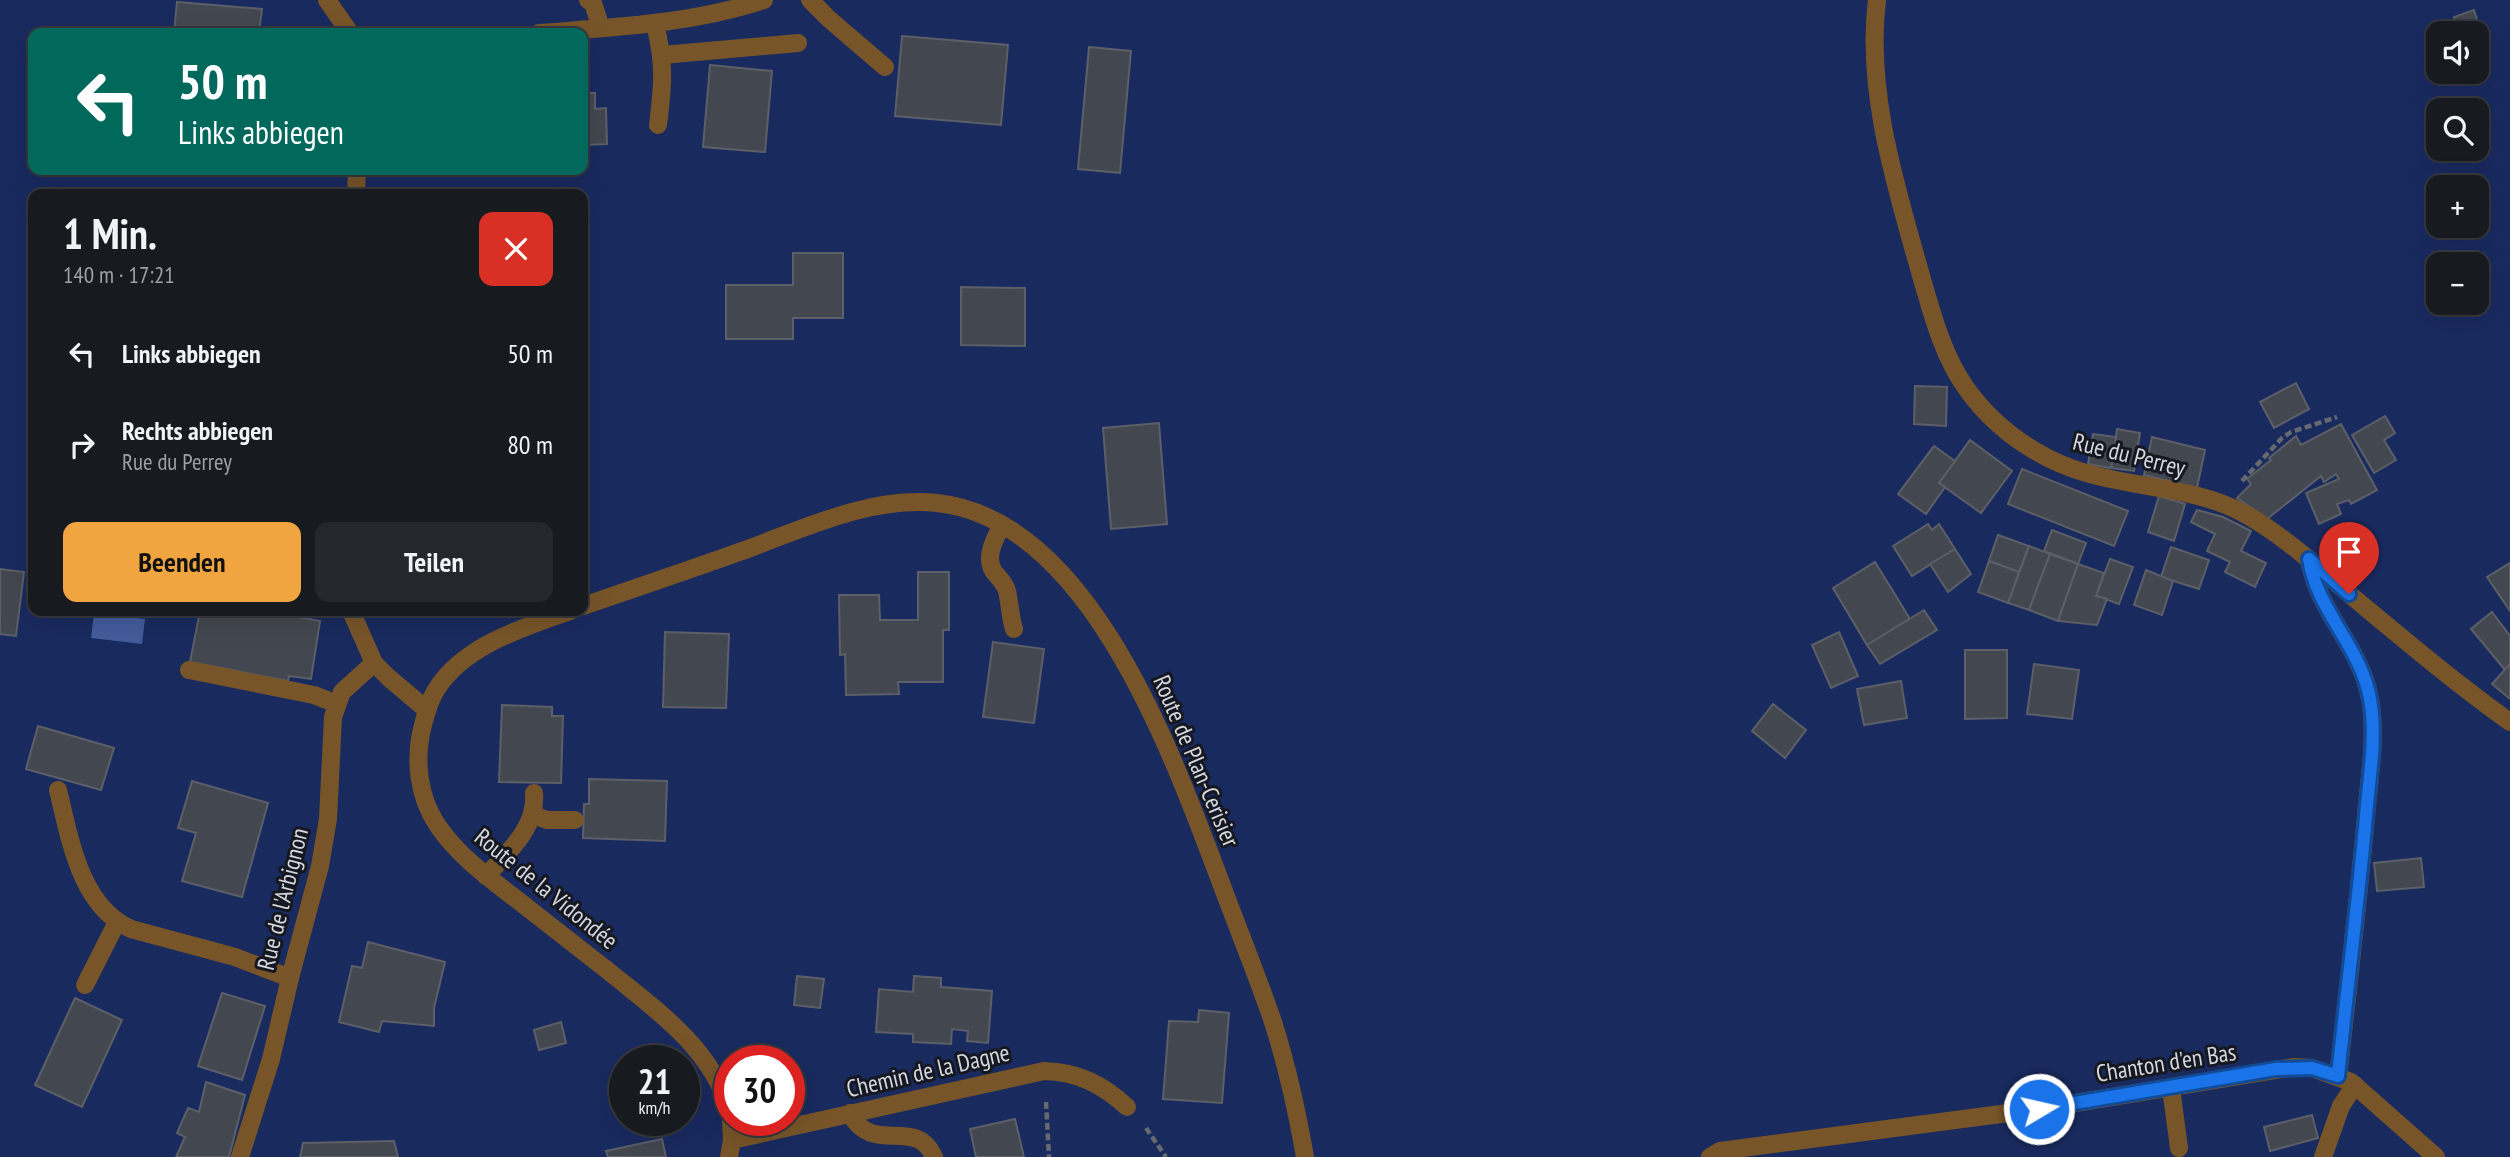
<!DOCTYPE html>
<html lang="de">
<meta charset="utf-8">
<style>
:root{--surface:#171a1f;--page:#24272c;--text:#f1f3f6;--muted:#9ea1a4;--line:#36383d;--accent:#f1a540}
body{margin:0;font-family:"PT Sans Narrow",sans-serif;background:var(--page);color:var(--text);height:100vh;display:flex;flex-direction:column;font-size:26px;white-space:nowrap}
*{box-sizing:border-box;margin:0}
p{font-size:23px;color:var(--muted)}
.icon{flex:none;width:38px;height:38px;fill:none;stroke:currentColor;stroke-width:2;stroke-linecap:round;stroke-linejoin:round}
.map{position:relative;flex:1;overflow:hidden}
.side{position:absolute;left:28px;top:189px;width:560px;height:427px;display:flex;flex-direction:column;background:var(--surface);border-radius:14px;box-shadow:0 7px 28px #0002,0 0 0 2px var(--line)}
.side>*{flex:none}
.banner{position:absolute;left:28px;top:28px;width:560px;height:147px;border-radius:14px;box-shadow:0 7px 28px #0002,0 0 0 2px var(--line);background:#00695c;color:#fff;overflow:hidden}
.fabs{position:absolute;left:2426px;top:21px;display:grid;gap:14px}
.fabs a{display:grid;place-items:center;width:63px;height:63px;border-radius:14px;background:var(--surface);box-shadow:0 7px 28px #0002,0 0 0 2px var(--line);font-size:35px}
.speed{position:absolute;left:609px;top:1045px;display:flex;gap:14px;font-size:35px;font-weight:700;text-align:center}
.speed>*{display:grid;place-content:center;width:91px;height:91px;border-radius:50%;background:var(--surface);box-shadow:0 7px 28px #0002,0 0 0 2px var(--line);line-height:1}
.speed small{font-size:18px;font-weight:400}
.speed .limit{border:10px solid #d22;background:#fff;color:#111}
.pin{position:absolute;display:grid;place-items:center;width:60px;height:60px;color:#fff;margin:-72px -30px;border-radius:50% 50% 50% 0;rotate:-45deg;box-shadow:0 0 7px #0007}
.pin .icon{rotate:45deg}
.me{position:absolute;width:77px;margin:-38px;rotate:81deg;stroke-linejoin:round;filter:drop-shadow(0 0 5px #0008)}
.turn{display:flex;align-items:center;gap:24px;height:147px;padding:0 35px;font-size:32px}
.turn .icon{width:91px;height:91px;stroke-width:2.5}
.turn b{display:block;font-size:49px;line-height:60px}
.round{display:grid;place-items:center;flex:none;width:74px;height:74px;border-radius:14px;background:var(--page)}
.headline{display:flex;align-items:center;justify-content:space-between;height:119px;padding:0 35px}
h1{font-size:42px;font-weight:800;line-height:52px}
.cta{display:flex;gap:14px;margin-top:auto;padding:14px 35px}
.cta a{flex:1;height:80px;border-radius:14px;background:var(--accent);color:#111;font-size:28px;font-weight:800;line-height:80px;text-align:center}
.cta a+a{background:var(--page);color:var(--text)}
ul{padding:0;list-style:none}
li{display:flex;align-items:center;gap:21px;height:91px;padding:0 35px}
li div{flex:1}
li b{display:block;font-size:26px}
li em{font-style:normal}
.map>svg:first-child{display:block}
.green{fill:#192a5f;fill-rule:evenodd}
.water{fill:#445c9c}
.building{fill:#43474f;stroke:#5c5f68;stroke-width:2}
.lines{fill:none;stroke-linecap:round;stroke-linejoin:round}
.path{stroke:#66696f;stroke-width:4.5;stroke-dasharray:7 3.5;stroke-linecap:butt}
.lane{stroke:#785529;stroke-width:18}
.street{stroke:#785529;stroke-width:18}
.route-casing{stroke:#114b97;stroke-width:18}
.route{stroke:#1a73e8;stroke-width:12}
.labels{text-anchor:middle;stroke-width:6;stroke-linejoin:round;paint-order:stroke}
.street-label{font-size:24px;fill:#d4d7dc;stroke:#151820}
</style>
<div class="map">
<svg width="2510" height="1157" viewBox="0 0 2510 1157">
<rect width="100%" height="100%" fill="#1f2229"/>
<!-- green -->
<path class="green" d="M0,0H2510V1157H0ZM33,33H583V170H33ZM2438,33H2476V72H2438ZM2438,110H2476V149H2438ZM2438,187H2476V226H2438ZM33,194H583V611H33ZM2438,264H2476V303H2438ZM625,1060H684V1120H625ZM730,1060H789V1120H730Z"/>
<!-- water -->
<path class="water" d="M94,613L145,619L142,644L91,638Z"/>
<!-- building -->
<g class="building">
<path d="M177,2L262,9L259,33H174Z"/>
<path d="M2474,10L2480,30L2469,33H2459L2454,17Z"/>
<path d="M902,36L1008,45L1001,125L895,116Z"/>
<path d="M1089,47L1131,51L1120,173L1078,169Z"/>
<path d="M710,65L772,71L765,152L703,147Z"/>
<path d="M583,93H595V109L606,108L607,144L583,145Z"/>
<path d="M793,253H843V318H793V339H726V285H793Z"/>
<path d="M961,287L1025,288V346L961,345Z"/>
<path d="M2296,383L2309,409L2274,428L2260,402Z"/>
<path d="M1915,386L1947,387L1946,426L1914,424Z"/>
<path d="M2385,416L2395,433L2384,440L2396,460L2374,473L2352,435Z"/>
<path d="M1159,423L1167,524L1111,529L1103,428Z"/>
<path d="M2341,424L2377,490L2351,504L2349,500L2337,504L2341,514L2319,524L2306,493L2339,479L2336,474L2324,482L2321,476L2267,519L2237,498L2251,484L2247,479L2271,460L2269,458L2296,436L2301,445Z"/>
<path d="M2117,429L2140,433L2134,471L2111,468Z"/>
<path d="M2093,434L2116,437L2111,468L2088,464Z"/>
<path d="M2152,437L2205,450L2197,488L2144,475Z"/>
<path d="M1970,440L2012,471L1981,513L1939,483Z"/>
<path d="M1934,446L1955,461L1939,483L1945,487L1926,514L1898,494Z"/>
<path d="M2022,469L2128,511L2114,546L2008,504Z"/>
<path d="M2159,496L2185,504L2174,541L2148,532Z"/>
<path d="M2197,510L2223,517L2251,531L2241,551L2266,563L2255,587L2225,572L2230,562L2207,551L2215,534L2191,522Z"/>
<path d="M1928,524L1932,530L1939,524L1955,549L1912,576L1893,546Z"/>
<path d="M2052,530L2086,543L2078,564L2044,551Z"/>
<path d="M1998,535L2029,546L2019,572L1989,561Z"/>
<path d="M2029,546L2050,554L2029,610L2008,603Z"/>
<path d="M2171,547L2209,560L2199,589L2161,577Z"/>
<path d="M1955,549L1971,574L1948,592L1930,564Z"/>
<path d="M2050,554L2078,564L2058,621L2029,610Z"/>
<path d="M2110,559L2133,567L2119,604L2096,596Z"/>
<path d="M1989,561L2019,572L2008,603L1978,592Z"/>
<path d="M1875,562L1910,619L1867,645L1833,588Z"/>
<path d="M2510,563V611L2487,577Z"/>
<path d="M2078,564L2104,573L2096,596L2107,599L2097,625L2058,621Z"/>
<path d="M0,569L24,572L16,636L0,634Z"/>
<path d="M2146,570L2173,581L2162,615L2134,605Z"/>
<path d="M918,572H949V630H943V682H898L899,694L846,695L845,654L840,655L839,595H879L880,620H918Z"/>
<path d="M1924,610L1937,630L1880,664L1867,645Z"/>
<path d="M200,611H265L320,621L311,679L289,676L288,681L190,662Z"/>
<path d="M2492,612L2510,636V664L2505,670L2471,629Z"/>
<path d="M665,632L729,634L726,708L663,707Z"/>
<path d="M1839,632L1858,676L1831,688L1812,645Z"/>
<path d="M993,642L1044,649L1034,723L983,717Z"/>
<path d="M1965,650H2007V718L1965,719Z"/>
<path d="M2034,664L2079,670L2072,719L2027,714Z"/>
<path d="M2510,664V699L2492,684Z"/>
<path d="M1901,681L1907,718L1864,725L1857,689Z"/>
<path d="M1773,704L1806,730L1785,758L1752,731Z"/>
<path d="M502,705L552,707V716H563L561,783L499,782Z"/>
<path d="M38,726L114,748L101,790L26,769Z"/>
<path d="M589,779L667,781L665,841L583,838L584,804H589Z"/>
<path d="M192,781L268,803L242,897L182,881L196,833L178,828Z"/>
<path d="M2421,858L2424,887L2377,891L2374,863Z"/>
<path d="M368,942L445,962L434,1008V1026L382,1021L379,1032L339,1022L352,966L362,968Z"/>
<path d="M797,976L824,979L820,1008L794,1005Z"/>
<path d="M914,976L941,978V987L992,991L988,1043L967,1041L968,1031L952,1029L951,1044L913,1042V1034L876,1032L879,989L913,992Z"/>
<path d="M222,993L265,1006L242,1080L198,1066Z"/>
<path d="M75,998L122,1020L82,1107L35,1085Z"/>
<path d="M1199,1010L1229,1013L1222,1103L1163,1099L1169,1021L1198,1022Z"/>
<path d="M561,1022L566,1043L539,1050L534,1030Z"/>
<path d="M206,1082L245,1095L229,1157H176L185,1137L177,1133L188,1108L199,1112Z"/>
<path d="M2312,1115L2318,1138L2270,1151L2264,1127Z"/>
<path d="M1015,1119L1024,1157H976L970,1129Z"/>
<path d="M662,1139L666,1157H608L606,1151Z"/>
<path d="M394,1141L398,1157H300L303,1143Z"/>
</g>
<g class="lines">
<!-- path -->
<g class="path">
<path d="M2242,481L2282,438L2291,432L2337,417"/>
<path d="M1046,1102L1049,1157"/>
<path d="M1146,1128L1166,1157"/>
</g>
<!-- lane -->
<g class="lane">
<path d="M588,0L593,3L601,28"/>
<path d="M810,0L829,19L885,67"/>
<path d="M655,24C665,64 663,85 658,125"/>
<path d="M662,55L798,43"/>
<path d="M1002,525C995,538 984,558 994,572C999,578 1005,583 1007,591C1010,604 1010,616 1014,629"/>
<path d="M189,670L314,695L337,704"/>
<path d="M533,815L547,820H575"/>
<path d="M486,876C508,852 537,828 534,793"/>
<path d="M2171,1088L2179,1148"/>
<path d="M850,1113C872,1157 916,1115 934,1157"/>
<path d="M732,1140L1044,1071C1078,1072 1102,1084 1127,1107"/>
<path d="M2323,1157L2341,1106L2355,1085"/>
</g>
<!-- street -->
<g class="street">
<path d="M327,0L350,33"/>
<path d="M1877,0C1866,89 1894,180 1918,265C1930,306 1941,353 1966,388C1988,419 2016,442 2050,459C2111,490 2186,482 2243,513C2282,534 2315,565 2348,593C2401,637 2454,682 2510,722"/>
<path d="M539,33C615,27 691,24 764,0"/>
<path d="M356,194L357,170"/>
<path d="M2309,559C2317,611 2361,647 2370,699C2377,737 2369,778 2366,816C2358,903 2348,990 2338,1076"/>
<path d="M583,606C636,588 689,570 742,551C803,529 870,496 937,503C1089,519 1172,754 1218,875C1236,924 1256,972 1273,1022C1287,1066 1297,1111 1305,1157"/>
<path d="M351,611L374,663L389,678L427,710"/>
<path d="M570,611C524,627 463,646 436,690C429,701 426,713 423,725C414,759 418,797 438,826C457,854 485,875 511,895C543,920 575,945 607,970C656,1010 711,1047 730,1111"/>
<path d="M58,790C70,839 80,906 131,929L235,957L290,978"/>
<path d="M85,985L117,922"/>
<path d="M240,1157L271,1059L290,978L320,866L328,819L333,717L342,692L374,663"/>
<path d="M729,1157L732,1140L731,1120"/>
<path d="M1710,1157L1720,1151L2039,1109L2294,1067L2312,1068L2351,1082L2436,1157"/>
</g>
</g>
<g class="lines">
<!-- route casing -->
<g class="route-casing">
<path id="route" d="M2039,1109L2276,1069L2312,1068L2338,1076C2347,990 2358,903 2366,816C2369,778 2377,737 2370,699C2361,647 2317,611 2309,559L2349,594"/>
</g>
<!-- route -->
<use href="#route" class="route"/>
</g>
<g class="labels">
<!-- street labels -->
<g class="street-label">
<text transform="translate(2129 455) rotate(14)" y="8">Rue du Perrey</text>
<text transform="translate(1196 761) rotate(67)" y="8">Route de Plan-Cerisier</text>
<text transform="translate(546 889) rotate(39)" y="8">Route de la Vidondée</text>
<text transform="translate(283 899) rotate(-76)" y="8">Rue de l'Arbignon</text>
<text transform="translate(2166 1063) rotate(-9)" y="8">Chanton d'en Bas</text>
<text transform="translate(928 1071) rotate(-13)" y="8">Chemin de la Dagne</text>
</g>
</g>
</svg>
<div class="fabs">
<a><svg class="icon" aria-label="sound" viewBox="0 0 24 24"><path d="M4 9h4l5-4v14l-5-4H4zM17 9q2 3 0 6"/></svg></a>
<a><svg class="icon" aria-label="search" viewBox="0 0 24 24"><circle cx="10" cy="10" r="6"/><path d="M15 15l6 6"/></svg></a>
<a>+</a>
<a>−</a>
</div>
<div class="speed"><div>21<small>km/h</small></div><div class="limit">30</div></div>
<div class="pin" style="left:2349px;top:594px;background:#d93025"><svg class="icon" aria-label="arrive" viewBox="0 0 24 24"><path d="M6 21V4h12l-3 4 3 4H6"/></svg></div>
<svg class="me" style="left:2039px;top:1109px" viewBox="-20 -20 40 40"><circle r="17" fill="#1a73e8" stroke="#fff" stroke-width="3"/><path d="M0-11L8 9 0 5-8 9z" fill="#fff"/></svg>
<div class="banner">
<div class="turn"><svg class="icon" aria-label="left" viewBox="0 0 24 24"><path d="M17 20v-9H6M10 6l-5 5 5 5"/></svg><div><b>50 m</b>Links abbiegen</div></div>
</div>
<section class="side">
<div class="headline"><div><h1>1 Min.</h1><p>140 m · 17:21</p></div><a class="round" style="background:#d93025;color:#fff"><svg class="icon" aria-label="close" viewBox="0 0 24 24"><path d="M6 6l12 12M18 6L6 18"/></svg></a></div>
<ul>
<li><svg class="icon" aria-label="left" viewBox="0 0 24 24"><path d="M17 20v-9H6M10 6l-5 5 5 5"/></svg><div><b>Links abbiegen</b></div><em>50 m</em></li>
<li><svg class="icon" aria-label="right" viewBox="0 0 24 24"><path d="M7 20v-9h11M14 6l5 5-5 5"/></svg><div><b>Rechts abbiegen</b><p>Rue du Perrey</p></div><em>80 m</em></li>
</ul>
<div class="cta"><a>Beenden</a><a>Teilen</a></div>
</section>
</div>
